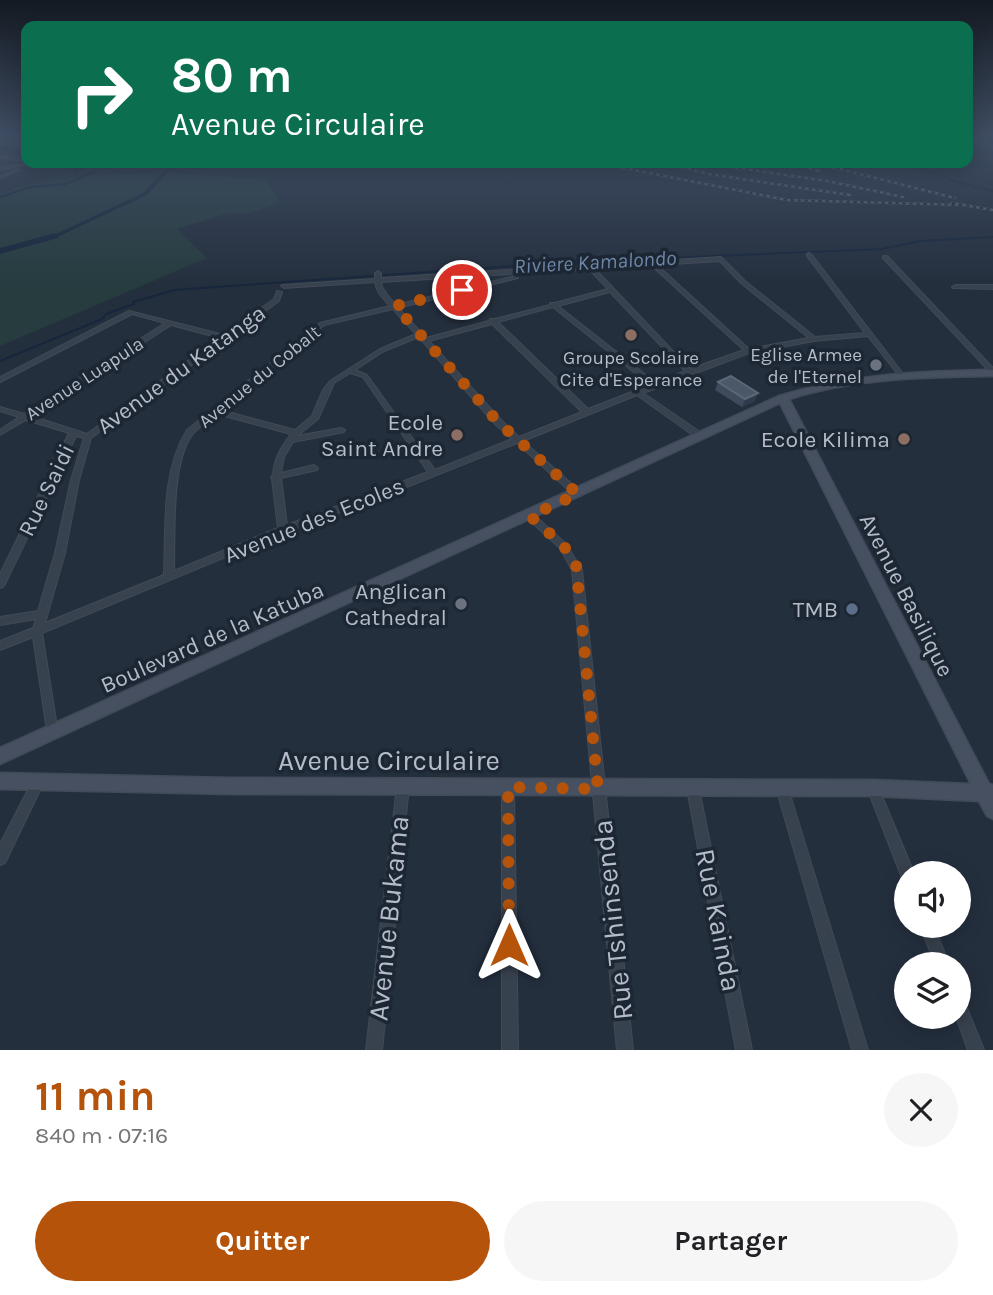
<!DOCTYPE html>
<html lang="fr">
<meta charset="utf-8">
<style>
:root{--surface:#fff;--page:#f6f6f6;--text:#202124;--muted:#757577;--accent:#b45309}
body{margin:0;font-family:Karla,sans-serif;background:var(--page);color:var(--text);height:100vh;display:flex;flex-direction:column;font-size:26px;white-space:nowrap}
*{box-sizing:border-box;margin:0}
p{font-size:23px;color:var(--muted)}
.icon{flex:none;width:38px;height:38px;fill:none;stroke:currentColor;stroke-width:2;stroke-linecap:round;stroke-linejoin:round}
.map{position:relative;height:1050px;overflow:hidden}
.details{display:flex;flex-direction:column;background:var(--surface);flex:1}
.details>*{flex:none}
.top-card{position:absolute;left:21px;top:21px;width:952px;height:147px;border-radius:14px;box-shadow:0 4px 18px #0003;background:#0b6e4f;color:#fff;overflow:hidden}
.tools{position:absolute;left:894px;top:861px;display:grid;gap:14px}
.tools a{display:grid;place-items:center;width:77px;height:77px;border-radius:50%;background:var(--surface);box-shadow:0 4px 18px #0003;font-size:35px}
.pin{position:absolute;display:grid;place-items:center;width:60px;height:60px;color:#fff;margin:-30px;border:4px solid #fff;border-radius:50%;box-shadow:0 2px 7px #0007}
.me{position:absolute;width:77px;margin:-38px;rotate:0deg;stroke-linejoin:round;filter:drop-shadow(0 0 5px #0008)}
.turn{display:flex;align-items:center;gap:24px;height:147px;padding:0 35px;font-size:32px}
.turn .icon{width:91px;height:91px;stroke-width:2.5}
.turn b{display:block;font-size:49px;line-height:60px}
.round{display:grid;place-items:center;flex:none;width:74px;height:74px;border-radius:37px;background:var(--page)}
.overview{display:flex;align-items:center;justify-content:space-between;height:119px;padding:0 35px}
h1{font-size:42px;font-weight:700;line-height:52px;color:var(--accent)}
.cta{display:flex;gap:14px;margin-top:auto;padding:14px 35px}
.cta a{flex:1;height:80px;border-radius:42px;background:var(--accent);color:#fff;font-size:28px;font-weight:700;line-height:80px;text-align:center}
.cta a+a{background:var(--page);color:var(--text)}
.map>svg:first-child{display:block}
.green{fill:#263c3f}
.lines{fill:none;stroke-linecap:round;stroke-linejoin:round}
.stream{stroke:#17263c;stroke-width:2}
.canal{fill:#17263c;fill-rule:evenodd}
.river{fill:#17263c;fill-rule:evenodd}
.street-casing{stroke:#414a57;stroke-width:2}
.secondary-casing{stroke:#414a57;stroke-width:3}
.street{fill:#38414e;fill-rule:evenodd}
.secondary{fill:#465061;fill-rule:evenodd}
.rail-casing{stroke:#5a6575;stroke-width:2.5}
.rail{stroke:#1d2633;stroke-width:2;stroke-dasharray:3.5;stroke-linecap:butt}
.wall{fill:#3f4b5c}
.shaded-wall{fill:#2f3b4b}
.building{fill:#4b5868;stroke:#5c6777;stroke-width:2}
.route{stroke:#b45309;stroke-width:12;stroke-dasharray:0 21.6}
.education-dot{fill:#8d6e63;stroke:#1d2633;stroke-width:2.5}
.worship-dot{fill:#6b7280;stroke:#1d2633;stroke-width:2.5}
.service-dot{fill:#5c6f8a;stroke:#1d2633;stroke-width:2.5}
.labels{text-anchor:middle;stroke-width:7;stroke-linejoin:round;paint-order:stroke}
.far-poi-label{font-size:19px;fill:#b4bcc9;stroke:#1d2633;text-anchor:end}
.far-street-label{font-size:19px;fill:#b4bcc9;stroke:#1d2633}
.far-water-label{font-size:21px;font-style:italic;fill:#6d86a8;stroke:#1d2633}
.street-label{font-size:23px;fill:#b4bcc9;stroke:#1d2633}
.poi-label{font-size:23px;fill:#b4bcc9;stroke:#1d2633;text-anchor:end}
.near-street-label{font-size:28px;fill:#b4bcc9;stroke:#1d2633}
</style>
<div class="map">
<svg width="993" height="1050" viewBox="0 0 993 1050">
<rect width="100%" height="100%" fill="#242f3e"/>
<!-- green -->
<path class="green" d="M173,173L266,180L280,202L251,213L225,214L177,229L207,258L0,346V194C55,173 115,174 173,173Z"/>
<g class="lines">
<!-- stream -->
<g class="stream">
<path d="M2,148L26,151"/>
<path d="M46,163L77,169"/>
<path d="M74,163L88,165"/>
<path d="M908,163L957,182L993,191"/>
<path d="M79,178L74,174L75,171L99,163"/>
<path d="M0,197L30,187L66,184L114,163"/>
<path d="M0,361L102,319L106,314L134,304L133,302L174,290L571,262L882,249L920,241L993,237"/>
</g>
<!-- canal -->
<path class="canal" d="M172,163H176L147,195L57,237L52,236L143,193Z"/>
<!-- river -->
<path class="river" d="M55,233L59,236L58,238L0,254V248Z"/>
<!-- street casing -->
<g class="street-casing">
<g id="street">
<path d="M968,138L993,147V149L968,140Z"/>
<path d="M0,142L26,145V147L0,144Z"/>
<path d="M0,156L26,159V161L0,158Z"/>
<path d="M26,163H33L0,170V168Z"/>
<path d="M17,169L20,170L0,178V176Z"/>
<path d="M809,253L811,254L904,375V377H900L868,336L814,341L749,353L643,393L703,434L704,436L703,438H697L637,395L523,441L581,492L582,494L581,496H575L517,443L379,498L286,532L42,633L58,733L56,737L52,738L48,737L33,637L0,650V641L33,628L36,619L0,625V617L38,611L55,553L71,480L84,438L76,436L5,584L3,587L0,588V574L69,433L26,420L0,435V430L19,417L0,411V407L24,414L165,323L132,314L2,381L0,382V377L129,311L224,335L274,299L277,291L282,292L279,301L91,438L79,480L65,553L45,623L164,575C166,527 161,472 187,430L320,323L390,306C384,299 376,292 375,282L284,288L281,286L282,285L375,279V273L378,271L381,273V278L721,257L745,281L815,337L865,333L807,256V254ZM720,261L741,283L809,338L749,349L657,265ZM651,265L744,350L690,369L594,268ZM589,269L608,289L555,303H550V305L495,319H490L489,321L426,338L398,308L518,278L515,276L396,305C390,298 382,291 381,282ZM610,292L685,371L656,383L558,306ZM553,307L650,385L588,409L498,322ZM393,309L416,334L380,349L330,381L323,390L312,416L295,430L221,410L324,325ZM492,324L582,412L519,437L501,420L429,341ZM171,325L220,338L87,434L31,416ZM419,337L495,424L512,439L435,470L367,375L355,370L384,351ZM350,373L363,377L428,472L287,525L281,478L317,470L318,468L314,465L281,473L284,457L293,442L344,432L345,430L341,428L297,436L318,419L334,383ZM217,414L291,434C281,447 274,459 273,475L271,477L272,479L278,528L174,571C175,535 171,464 192,435C198,427 209,420 217,414Z"/>
<path d="M883,256H887L993,368V374L991,373L883,258Z"/>
<path d="M955,285H993V289L953,288L952,287Z"/>
<path d="M530,513L533,514L566,544L582,570L633,1050H617L572,570L560,548L527,518L526,516Z"/>
<path d="M37,778L41,780L43,784L41,788L5,863L0,865V844L33,780Z"/>
<path d="M403,780L407,782L409,786L382,1050H366L397,786L399,782Z"/>
<path d="M508,781L512,783L514,787L518,1050H502V787L504,783Z"/>
<path d="M782,782L786,784L788,788L868,1050H852L776,788L778,784Z"/>
<path d="M873,782L877,784L914,873H906V879L902,878L867,788L869,784Z"/>
<path d="M693,783L697,785L699,789L752,1050H736L687,789L689,785Z"/>
<path d="M920,926H934L949,964H935Z"/>
<path d="M959,999L964,1001L984,1050H968L956,1017H959Z"/>
</g>
</g>
<!-- secondary casing -->
<g class="secondary-casing">
<path id="secondary" d="M993,370V376C924,377 855,378 789,399L989,784L993,785V819L987,816L979,801L873,796L231,794L0,789V773L231,778L873,780L971,784L780,403L0,764V748L779,396C850,374 920,371 993,370Z"/>
</g>
<!-- street -->
<use href="#street" class="street"/>
<!-- secondary -->
<use href="#secondary" class="secondary"/>
<!-- rail casing -->
<g class="rail-casing">
<g id="rail">
<path d="M598,163L787,200L962,205"/>
<path d="M664,163L709,174L850,195"/>
<path d="M704,163L827,181L903,197"/>
<path d="M792,163L819,171"/>
<path d="M816,163L955,198"/>
<path d="M952,203L993,210"/>
</g>
</g>
<!-- rail -->
<use href="#rail" class="rail"/>
</g>
<!-- wall -->
<path class="wall" d="M718,382L755,401L742,407L715,390Z"/>
<!-- shaded-wall -->
<path class="shaded-wall" d="M758,393L755,401L742,407L745,399Z"/>
<!-- building -->
<path class="building" d="M731,376L758,393L745,399L718,382Z"/>
<!-- sky -->
<linearGradient id="sky" x2="0" y2="1"><stop stop-color="#141a22"/><stop offset="0.48" stop-color="#3f4d63"/><stop offset="1" stop-color="#3f4d63" stop-opacity="0"/></linearGradient>
<rect width="993" height="284" fill="url(#sky)"/>
<g class="lines">
<!-- route -->
<path class="route" d="M462,290L395,306L498,422L578,494L530,516L563,545L576,564L598,789L508,787L509,945"/>
</g>
<!-- markers -->
<g class="education-dot">
<circle cx="631" cy="335" r="7"/>
<circle cx="457" cy="435" r="7"/>
<circle cx="904" cy="439" r="7"/>
</g>
<g class="worship-dot">
<circle cx="876" cy="365" r="7"/>
<circle cx="461" cy="604" r="7"/>
</g>
<circle class="service-dot" cx="852" cy="609" r="7"/>
<g class="labels">
<!-- far-poi labels -->
<g class="far-poi-label">
<text x="862" y="361">Eglise Armee<tspan x="862" dy="22">de l'Eternel</tspan></text>
<text x="631" y="364" text-anchor="middle">Groupe Scolaire<tspan x="631" dy="22">Cite d'Esperance</tspan></text>
</g>
<!-- far-street labels -->
<g class="far-street-label">
<text transform="translate(259 376) rotate(-39)" y="7">Avenue du Cobalt</text>
<text transform="translate(84 378) rotate(-33)" y="7">Avenue Luapula</text>
</g>
<!-- far-water labels -->
<g class="far-water-label">
<text transform="translate(595 262) rotate(-3)" y="7">Riviere Kamalondo</text>
</g>
<!-- street labels -->
<g class="street-label">
<text transform="translate(181 369) rotate(-36)" y="8">Avenue du Katanga</text>
<text transform="translate(46 490) rotate(-64)" y="8">Rue Saidi</text>
<text transform="translate(314 520) rotate(-22)" y="8">Avenue des Ecoles</text>
<text transform="translate(907 595) rotate(63)" y="8">Avenue Basilique</text>
<text transform="translate(212 637) rotate(-24)" y="8">Boulevard de la Katuba</text>
</g>
<!-- poi labels -->
<g class="poi-label">
<text x="443" y="430">Ecole<tspan x="443" dy="26">Saint Andre</tspan></text>
<text x="890" y="447">Ecole Kilima</text>
<text x="447" y="599">Anglican<tspan x="447" dy="26">Cathedral</tspan></text>
<text x="838" y="617">TMB</text>
</g>
<!-- near-street labels -->
<g class="near-street-label">
<text x="389" y="770">Avenue Circulaire</text>
<text transform="translate(388 918) rotate(-84)" y="10">Avenue Bukama</text>
<text transform="translate(612 920) rotate(-96)" y="10">Rue Tshinsenda</text>
<text transform="translate(719 920) rotate(79)" y="10">Rue Kainda</text>
</g>
</g>
</svg>
<div class="tools">
<a><svg class="icon" aria-label="sound" viewBox="0 0 24 24"><path d="M4 9h4l5-4v14l-5-4H4zM17 9q2 3 0 6"/></svg></a>
<a><svg class="icon" aria-label="layers" viewBox="0 0 24 24"><path d="M12 4l9 5-9 5-9-5zM3 14l9 5 9-5"/></svg></a>
</div>
<div class="pin" style="left:462px;top:290px;background:#d93025"><svg class="icon" aria-label="arrive" viewBox="0 0 24 24"><path d="M6 21V4h12l-3 4 3 4H6"/></svg></div>
<svg class="me" style="left:509px;top:945px" viewBox="-20 -20 40 40"><path d="M0-17L14 15 0 8-14 15z" fill="#b45309" stroke="#fff" stroke-width="4"/></svg>
<div class="top-card">
<div class="turn"><svg class="icon" aria-label="right" viewBox="0 0 24 24"><path d="M7 20v-9h11M14 6l5 5-5 5"/></svg><div><b>80 m</b>Avenue Circulaire</div></div>
</div>
</div>
<section class="details">
<div class="overview"><div><h1>11 min</h1><p>840 m · 07:16</p></div><a class="round"><svg class="icon" aria-label="close" viewBox="0 0 24 24"><path d="M6 6l12 12M18 6L6 18"/></svg></a></div>
<div class="cta"><a>Quitter</a><a>Partager</a></div>
</section>
